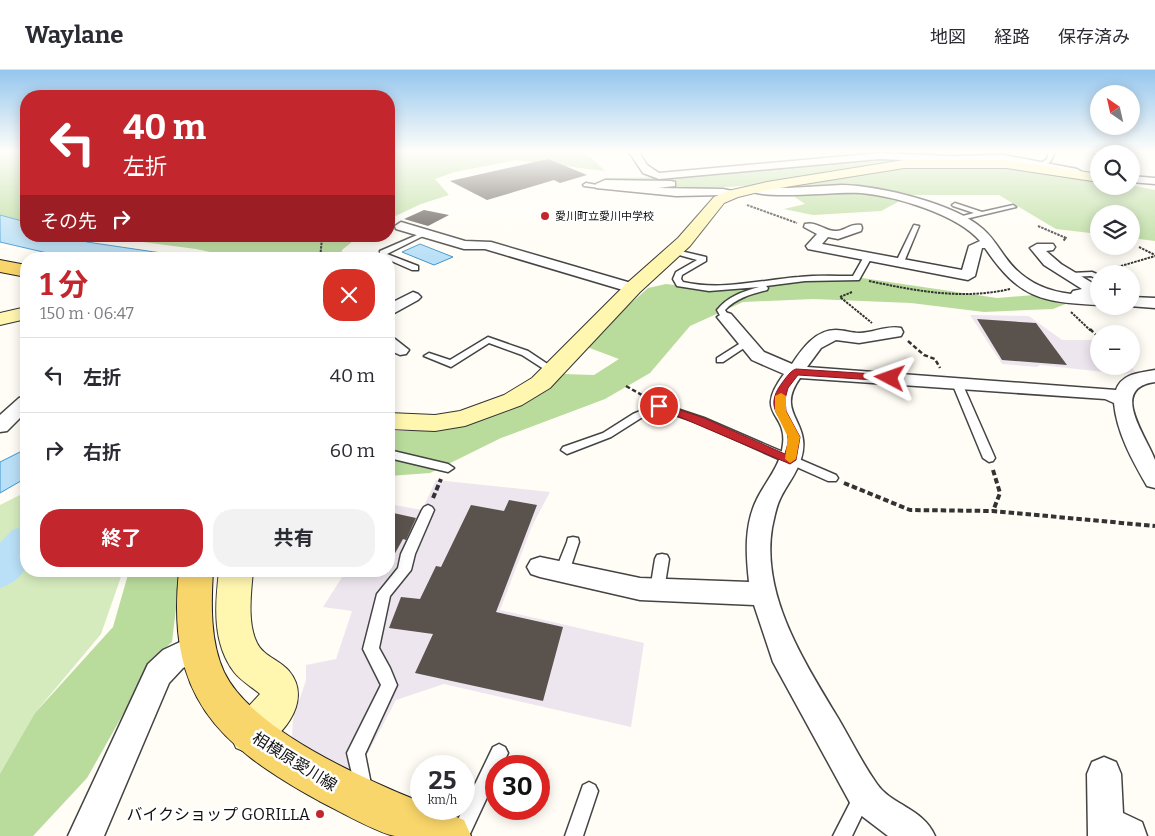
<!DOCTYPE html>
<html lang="ja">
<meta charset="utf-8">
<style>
:root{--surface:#fff;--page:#f2f2f3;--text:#2b2b33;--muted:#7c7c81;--line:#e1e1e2;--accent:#c4262e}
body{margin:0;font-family:Bitter,"Noto Sans JP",serif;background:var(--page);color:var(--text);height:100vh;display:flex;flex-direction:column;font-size:19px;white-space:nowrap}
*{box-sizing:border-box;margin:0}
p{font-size:16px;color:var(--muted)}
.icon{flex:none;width:28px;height:28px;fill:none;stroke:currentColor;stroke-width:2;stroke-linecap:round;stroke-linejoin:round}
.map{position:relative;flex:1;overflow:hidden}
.side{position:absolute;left:20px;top:182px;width:375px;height:325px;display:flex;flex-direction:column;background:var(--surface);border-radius:20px;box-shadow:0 2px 12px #0003}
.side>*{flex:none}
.banner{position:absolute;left:20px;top:20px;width:375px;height:152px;border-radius:20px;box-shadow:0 2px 12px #0003;background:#c4262e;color:#fff;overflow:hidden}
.needle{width:32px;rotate:326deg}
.controls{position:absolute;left:1090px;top:15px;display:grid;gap:10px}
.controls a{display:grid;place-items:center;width:50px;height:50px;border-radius:50%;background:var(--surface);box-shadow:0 2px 12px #0003;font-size:25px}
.speed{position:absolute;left:410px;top:685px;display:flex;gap:10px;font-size:25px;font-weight:700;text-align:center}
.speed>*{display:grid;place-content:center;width:65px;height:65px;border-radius:50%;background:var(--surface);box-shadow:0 2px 12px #0003;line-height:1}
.speed small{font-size:12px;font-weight:400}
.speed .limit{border:8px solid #d22;background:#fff;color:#111}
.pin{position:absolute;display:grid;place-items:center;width:42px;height:42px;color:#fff;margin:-21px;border:2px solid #fff;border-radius:50%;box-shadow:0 1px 5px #0007}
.me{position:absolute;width:55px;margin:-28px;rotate:274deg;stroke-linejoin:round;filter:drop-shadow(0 0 4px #0008)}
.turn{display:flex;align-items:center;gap:18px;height:105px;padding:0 20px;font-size:22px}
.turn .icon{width:65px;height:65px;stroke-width:2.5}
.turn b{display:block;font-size:35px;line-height:42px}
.then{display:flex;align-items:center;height:48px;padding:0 20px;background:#0003;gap:10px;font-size:19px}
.round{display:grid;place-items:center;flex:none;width:52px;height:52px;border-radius:20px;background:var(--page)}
.headline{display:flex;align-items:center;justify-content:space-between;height:85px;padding:0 20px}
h1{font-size:30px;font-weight:700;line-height:38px;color:var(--accent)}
.action{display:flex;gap:10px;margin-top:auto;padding:10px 20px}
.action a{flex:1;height:58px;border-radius:20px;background:var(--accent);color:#fff;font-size:20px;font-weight:700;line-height:58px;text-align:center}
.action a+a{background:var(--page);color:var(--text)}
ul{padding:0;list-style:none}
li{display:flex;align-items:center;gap:15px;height:75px;padding:0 20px;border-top:1px solid var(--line)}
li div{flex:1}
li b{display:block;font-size:19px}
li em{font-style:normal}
header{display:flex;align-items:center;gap:30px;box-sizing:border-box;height:70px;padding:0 25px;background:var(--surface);border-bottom:1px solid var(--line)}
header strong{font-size:24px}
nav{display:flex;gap:28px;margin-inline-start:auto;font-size:18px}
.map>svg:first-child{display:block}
.industrial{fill:#eee6ef}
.green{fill:#d5ebbd}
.forest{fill:#b9dc9c}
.water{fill:#b9e0f7;stroke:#3f96cf}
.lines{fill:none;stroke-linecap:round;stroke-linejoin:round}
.river{fill:#b9e0f7;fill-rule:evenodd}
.building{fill:#5a524d}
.lane-casing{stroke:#444;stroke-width:3}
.street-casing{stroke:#444;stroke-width:3}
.secondary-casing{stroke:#333;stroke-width:2}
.primary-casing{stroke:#222;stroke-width:2}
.path-far2{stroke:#333;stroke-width:2;stroke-dasharray:2.5 1;stroke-linecap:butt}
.path-far1{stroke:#333;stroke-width:2.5;stroke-dasharray:4.5 2.5;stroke-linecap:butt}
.path{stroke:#333;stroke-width:4;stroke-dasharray:5.5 3;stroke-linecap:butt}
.lane{fill:#fff;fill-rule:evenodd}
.street{fill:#fff;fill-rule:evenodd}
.secondary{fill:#fff6b0;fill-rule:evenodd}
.primary{fill:#f9d66b;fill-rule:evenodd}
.route{fill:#c4262e;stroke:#7f191e}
.slow{fill:#f59e0b}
.poi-dot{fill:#c4262e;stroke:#fff;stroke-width:2}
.labels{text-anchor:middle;stroke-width:5;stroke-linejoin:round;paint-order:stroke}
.far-poi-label{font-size:11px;fill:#111;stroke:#fff;text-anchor:start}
.near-street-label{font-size:16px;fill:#111;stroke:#fff}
.near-poi-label{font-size:16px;fill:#111;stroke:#fff;text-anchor:end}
</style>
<header>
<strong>Waylane</strong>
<nav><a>地図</a><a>経路</a><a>保存済み</a></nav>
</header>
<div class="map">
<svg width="1155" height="766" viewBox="0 0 1155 766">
<rect width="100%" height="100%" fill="#fffdf5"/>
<!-- industrial -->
<g class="industrial">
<path d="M970,245L1029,246L1062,270H1099V296H1131L1135,302L1123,304L1040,295L1037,297L1002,294Z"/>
<path d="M436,410L550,422L532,456L500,540L644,573L631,657L444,614L396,630L354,709L292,668L293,649L306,610V595L336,589L352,541L323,537L346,501H389V434L422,440Z"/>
</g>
<!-- green -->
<g class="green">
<path d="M26,422V459L0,489V435Z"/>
<path d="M26,483V501H123L101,564L35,643L0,707V514Z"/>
</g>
<!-- forest -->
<g class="forest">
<path d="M0,82H26V152L0,145Z"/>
<path d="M389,82H585L605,101L516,90L455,102L435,109L449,125L421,134L389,149Z"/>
<path d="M865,83L908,90L1014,98L1099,110V116L1131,115L1155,120V171L1131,168V144H1099V164L1056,159L999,125H911L881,141L813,145L784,139L805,134L783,119L758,115L676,120L610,116L604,108L686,107L848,92Z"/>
<path d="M98,166H359L342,180L341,189H243L196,179Z"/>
<path d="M842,205L997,228L1034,225L1068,233L1053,239L984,242L911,233L813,229L743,232L690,256L650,303L605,329L501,368L430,403L389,406V361H435L520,336L563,304L594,305L619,289L587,277L591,269L648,218L666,214L724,221L783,208Z"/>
<path d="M129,501H192L179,513L172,572L156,586L87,708L33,766H0V704L35,643L113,557Z"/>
</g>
<!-- water -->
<g class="water">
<path d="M0,145L26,152V166H71L87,172L202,189H73L0,172Z"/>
<path d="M420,174L453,187L434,195L402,182Z"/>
<path d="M26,379V408L0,423V392Z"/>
</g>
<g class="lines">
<!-- river -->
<path class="river" d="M26,456C26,486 35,506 0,518V473L12,460Z"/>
</g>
<!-- building -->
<g class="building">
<path d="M548,89L587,105L560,113L554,110L487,130L450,111Z"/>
<path d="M424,140L449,145L428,156L404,149Z"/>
<path d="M977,249L1036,253L1067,295L1002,290Z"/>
<path d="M509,430L537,435L496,542L563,557L543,631L415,603L433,564L389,558L401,527L420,529L436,496L441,497L471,435L504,441Z"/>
<path d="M389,442L416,448L406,470L403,469L389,494Z"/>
</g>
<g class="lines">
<!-- lane casing -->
<g class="lane-casing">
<g id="lane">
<path d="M1049,82H1055C1052,89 1049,97 1040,96V94L1047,89Z"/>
<path d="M586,113L603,116L600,118L584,116L583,115Z"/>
<path d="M955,133L982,142L1013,135L1016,137L957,151L955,150V148L974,143L953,136L952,135Z"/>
<path d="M914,155L919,156L904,192L897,194L896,192Z"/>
<path d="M424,162L429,163L387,184L418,196V200H412L380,186V181Z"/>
<path d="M672,179L706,187V191L682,205L681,209L683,212C722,221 760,210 799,207C817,205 835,206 853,206L866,183L873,185L859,210L805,211L766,216L768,218L767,220C752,224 736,228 725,240L729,247L725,250L722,249L717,240C728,226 742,222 759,217L709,221L677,216L673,209L676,202L697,190L672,183Z"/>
<path d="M1092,202L1099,205V210L1091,206L1071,207L1067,205L1071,203Z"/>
<path d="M488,267L528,281L558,301L553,304L550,303L522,285L489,273L451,297L424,286L429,283L450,290Z"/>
<path d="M747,269L752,272L750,274L723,292H717V288Z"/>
<path d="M957,310L962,313L995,388L993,391L989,392L983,388L952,313Z"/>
<path d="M659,333L704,348L836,405L838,408L836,411H828L696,352L660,340L641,348L611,367L567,384L561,380L563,377L603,363L633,344Z"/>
<path d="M389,380L448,394L454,398L448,402L389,388Z"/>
<path d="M428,435L432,437L434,440L415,484L411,500L390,526L379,578L390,598L397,615L365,684L372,719L369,725L363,728L357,725L347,683L381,615L363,579L377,524L398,498L401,484L422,440L424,437Z"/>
<path d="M573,467L578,468L579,472L569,502L567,506L562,507L557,506L555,502L567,472L568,468Z"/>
<path d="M662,484L667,485L669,489L664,520L662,524L657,526L652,524L650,520L655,489L657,485Z"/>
<path d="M499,674L505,677L508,683L502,696H496V708L469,766H450L493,677Z"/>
<path d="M589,712L595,715L598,721L583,766H565L583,715Z"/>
<path d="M864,720L870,723L873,729L870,735L865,739L852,766H833L853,727Z"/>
</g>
</g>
<!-- street casing -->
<g class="street-casing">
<g id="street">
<path d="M629,82H639L647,95L659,103L879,83L951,86L1004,85L1077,99L1082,102L1077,105L1004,91L951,92L879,89L659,109L643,103Z"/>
<path d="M1131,106L1155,108V114L1131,112Z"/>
<path d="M605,110L671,111L675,112V116L658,118L723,119L737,122L739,124L733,128L723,125L676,126L596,118V114Z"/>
<path d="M842,115C880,116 954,133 983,159C993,168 998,177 1006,188C1022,210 1044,221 1071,224L1073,221L1082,219L1044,195L1030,178L1037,174H1053L1055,177L1053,180L1046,181L1061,194L1099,217V235C1040,232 1019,228 985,178H982L975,206L968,210L808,179L806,176L817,164L804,157L805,154C817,151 826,162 837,161C846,160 851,153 861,155L862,158L861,161L838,169L828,167L822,174L962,200L969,176L980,171C957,144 895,126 861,123C839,121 759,131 747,119L753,116L788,118Z"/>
<path d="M401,152L465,171L491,172L638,215L641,218L633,223L485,179H464L396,159L395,156Z"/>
<path d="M413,222L418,224L421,227L418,230L389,246V234Z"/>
<path d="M1131,227L1155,228V238L1129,236H1131Z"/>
<path d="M725,242L731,244L764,282L792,294C802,279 815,260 836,260C844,260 851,263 859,263C873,263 887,255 901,258L903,262L901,266L859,273L836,270L821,278L807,297L1116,320C1122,303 1140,303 1155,300V312C1108,318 1147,367 1155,390C1155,398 1155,410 1155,418L1147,416C1132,390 1117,363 1114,333L1105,329L800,308C774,344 813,351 801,389C797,403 786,416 780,429C776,437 774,449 772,458C761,526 805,593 838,648C851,670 862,693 877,714C891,735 923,738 935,766H888L854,740L773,592L754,535L640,530L540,507L531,504L527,497L531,490L540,487L640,508L749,512C746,485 744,455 757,429C766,411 781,395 783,374C787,341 753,346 784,304L752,290L717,247Z"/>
<path d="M389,268L395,269L409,280L406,284L400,285L389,280Z"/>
<path d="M26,326V342L7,361L0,362V345L19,328Z"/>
<path d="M197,564L207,568L211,577L207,586L183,598L169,613L104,766H68L148,594L163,580Z"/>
<path d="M1104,687L1116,692L1121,704L1123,743L1142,752L1147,766H1088L1087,704L1092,692Z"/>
</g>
</g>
<!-- secondary casing -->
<g class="secondary-casing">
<g id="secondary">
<path d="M1093,82H1107V84H1099V87Z"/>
<path d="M904,90H1006L1099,104V112L1006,98H904L767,120L738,127L724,133L690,176L640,222L550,318L522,335L465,356L435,361L389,359V343L435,345L460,341L504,325L532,308L626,214L678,168L714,127L728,121L767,112Z"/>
<path d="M26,237V249L0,255V243Z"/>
<path d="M219,501H253C251,523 247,553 257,573C263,586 280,590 289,601C315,632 279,672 250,684L236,678L230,664L236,650L260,624C252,617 241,611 234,602C212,573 215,535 219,501Z"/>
</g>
</g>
<!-- primary casing -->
<g class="primary-casing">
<g id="primary">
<path d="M0,190L26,195V207L0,202Z"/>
<path d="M179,501H213C211,534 210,572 224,602C252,660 364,709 421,732V739H437L464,750L471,766C446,766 419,766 395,766C379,764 335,739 319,731C216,674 166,626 179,501Z"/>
</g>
</g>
<!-- path-far2 -->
<g class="path-far2">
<path d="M747,135L797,153"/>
<path d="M1038,156L1066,168L1063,171"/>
<path d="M1139,177L1155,185"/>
<path d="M320,189L322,168"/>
<path d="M1104,201L1155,186"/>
<path d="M869,211C917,221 962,230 1010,219"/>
<path d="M852,222L840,227L872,253"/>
<path d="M1071,242L1091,261"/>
</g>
<!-- path-far1 -->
<g class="path-far1">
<path d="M1090,259L1099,268"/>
<path d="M908,271L924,285L935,289L940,298"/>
<path d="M626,316L647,328"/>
</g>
<!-- path -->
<g class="path">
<path d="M993,400L1000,423L993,441"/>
<path d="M844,413L910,440L993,441L1155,456"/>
<path d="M433,428L441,409"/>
</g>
<!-- lane -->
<use href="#lane" class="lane"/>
<!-- street -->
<use href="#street" class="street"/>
<!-- secondary -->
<use href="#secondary" class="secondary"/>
<!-- primary -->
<use href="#primary" class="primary"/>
</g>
<!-- sky -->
<linearGradient id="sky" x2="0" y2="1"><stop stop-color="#95c6ee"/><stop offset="0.43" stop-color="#fffefa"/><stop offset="1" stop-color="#fffefa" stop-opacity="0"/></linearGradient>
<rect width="1155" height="189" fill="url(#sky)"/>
<!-- route -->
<path class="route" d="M796,299L890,305L895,308L890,311L798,305L788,318L785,329L786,341L800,367L796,390L790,394L654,336L659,333L704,348L785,384C786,379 789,373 788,368C787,348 761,341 782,313C786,308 790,301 796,299Z"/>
<!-- slow -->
<path class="slow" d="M781,323L786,326V341L800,367L796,389L790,393L785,389L788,367L775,341V326Z"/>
<!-- markers -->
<g class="poi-dot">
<circle cx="545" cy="146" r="5"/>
<circle cx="320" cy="744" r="5"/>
</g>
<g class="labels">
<!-- far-poi labels -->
<g class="far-poi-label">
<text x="555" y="150">愛川町立愛川中学校</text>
</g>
<!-- near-street labels -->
<g class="near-street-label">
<text transform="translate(295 691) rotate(32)" y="6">相模原愛川線</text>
</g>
<!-- near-poi labels -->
<g class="near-poi-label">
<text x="310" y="750">バイクショップ GORILLA</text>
</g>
</g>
</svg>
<div class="controls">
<a><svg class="needle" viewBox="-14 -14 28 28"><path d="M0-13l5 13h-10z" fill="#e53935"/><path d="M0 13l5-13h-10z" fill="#7c7c81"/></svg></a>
<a><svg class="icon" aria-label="search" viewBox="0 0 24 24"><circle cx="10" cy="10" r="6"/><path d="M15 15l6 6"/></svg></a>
<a><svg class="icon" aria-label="layers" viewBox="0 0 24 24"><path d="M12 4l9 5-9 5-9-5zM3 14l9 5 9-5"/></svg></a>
<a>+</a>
<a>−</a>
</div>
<div class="speed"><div>25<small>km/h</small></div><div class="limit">30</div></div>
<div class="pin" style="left:659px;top:336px;background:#d93025"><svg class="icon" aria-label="arrive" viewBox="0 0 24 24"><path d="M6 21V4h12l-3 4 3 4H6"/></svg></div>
<svg class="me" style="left:890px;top:308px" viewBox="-20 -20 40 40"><path d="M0-17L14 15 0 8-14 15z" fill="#c4262e" stroke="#fff" stroke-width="4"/></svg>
<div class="banner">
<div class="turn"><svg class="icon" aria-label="left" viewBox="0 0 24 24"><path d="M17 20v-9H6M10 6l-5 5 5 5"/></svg><div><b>40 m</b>左折</div></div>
<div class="then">その先<svg class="icon" aria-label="right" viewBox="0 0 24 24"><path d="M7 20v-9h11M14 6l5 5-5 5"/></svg></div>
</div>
<section class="side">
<div class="headline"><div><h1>1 分</h1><p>150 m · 06:47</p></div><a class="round" style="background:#d93025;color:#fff"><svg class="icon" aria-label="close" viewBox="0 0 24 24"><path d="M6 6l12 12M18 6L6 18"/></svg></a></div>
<ul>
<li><svg class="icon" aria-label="left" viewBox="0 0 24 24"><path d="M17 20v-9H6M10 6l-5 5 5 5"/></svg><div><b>左折</b></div><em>40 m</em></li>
<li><svg class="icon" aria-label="right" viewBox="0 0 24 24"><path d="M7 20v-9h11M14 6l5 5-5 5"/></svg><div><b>右折</b></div><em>60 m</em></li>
</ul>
<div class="action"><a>終了</a><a>共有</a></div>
</section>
</div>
